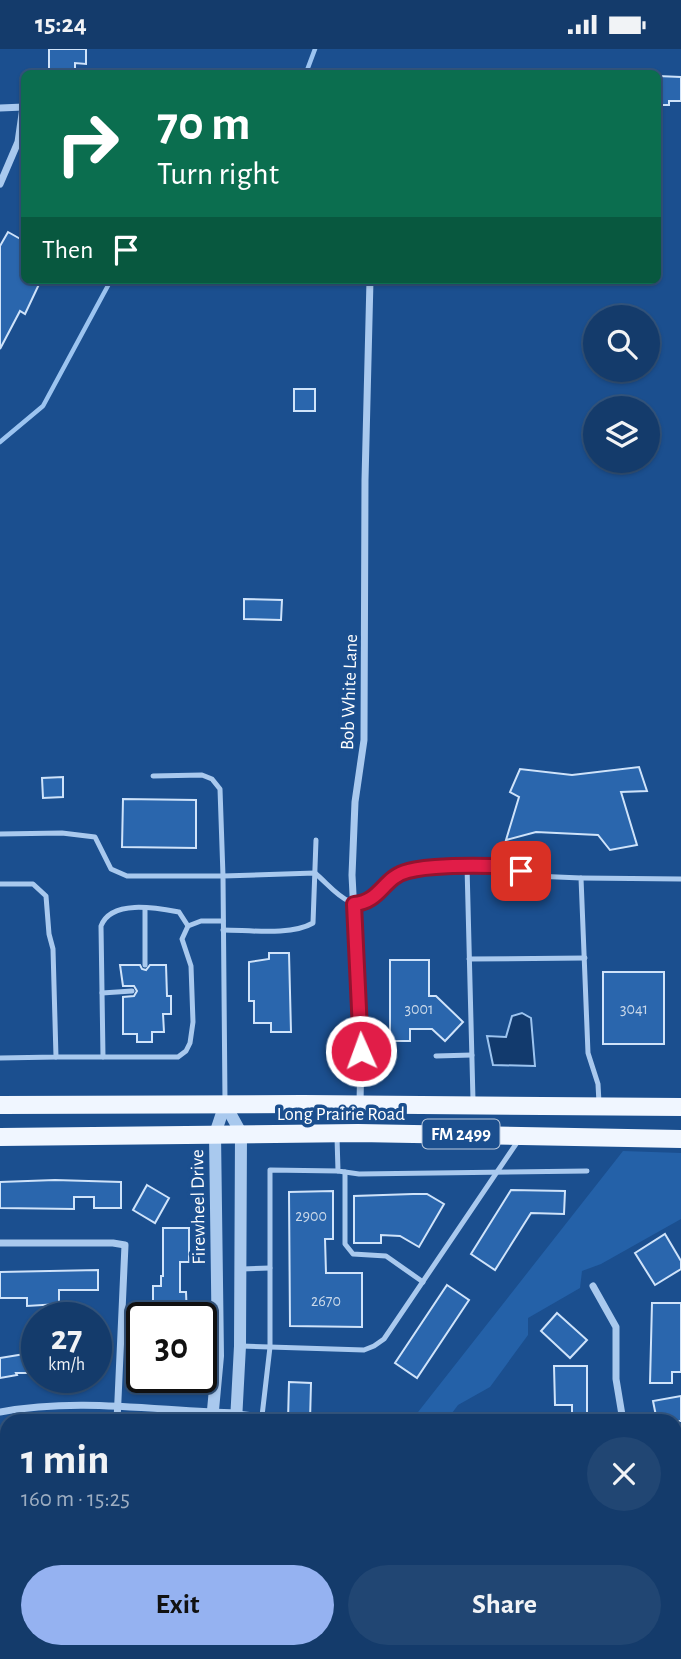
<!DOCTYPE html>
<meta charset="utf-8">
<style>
:root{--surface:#143b6b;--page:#214673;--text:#f1f3f6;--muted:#9dadc1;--line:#33557e;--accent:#95b2f1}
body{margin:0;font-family:"Alegreya Sans",sans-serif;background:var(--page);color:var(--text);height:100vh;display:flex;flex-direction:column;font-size:26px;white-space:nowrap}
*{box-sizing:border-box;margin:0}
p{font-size:23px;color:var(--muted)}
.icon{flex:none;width:38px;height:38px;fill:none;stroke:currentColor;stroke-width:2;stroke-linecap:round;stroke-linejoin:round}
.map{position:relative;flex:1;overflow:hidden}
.sheet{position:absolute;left:0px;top:1365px;width:682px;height:245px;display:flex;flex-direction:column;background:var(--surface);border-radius:21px 21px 0 0;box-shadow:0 2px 5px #0004,0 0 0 2px var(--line)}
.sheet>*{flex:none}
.banner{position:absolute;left:21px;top:21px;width:640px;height:214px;border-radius:10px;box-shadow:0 2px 5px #0004,0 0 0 2px var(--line);background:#0b6e4f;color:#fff;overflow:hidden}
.tools{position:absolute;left:583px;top:256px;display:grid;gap:14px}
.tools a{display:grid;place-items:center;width:77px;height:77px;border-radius:50%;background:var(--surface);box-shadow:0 2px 5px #0004,0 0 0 2px var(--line);font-size:35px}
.speed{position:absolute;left:21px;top:1253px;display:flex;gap:14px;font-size:35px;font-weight:700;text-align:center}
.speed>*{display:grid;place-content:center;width:91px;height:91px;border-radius:50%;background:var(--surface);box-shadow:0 2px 5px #0004,0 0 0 2px var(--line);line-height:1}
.speed small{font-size:18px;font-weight:400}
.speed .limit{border:4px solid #111;border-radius:10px;background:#fff;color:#111}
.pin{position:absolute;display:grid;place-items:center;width:60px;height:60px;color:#fff;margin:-30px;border-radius:14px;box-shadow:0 4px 10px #0006}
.me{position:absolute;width:77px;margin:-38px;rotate:358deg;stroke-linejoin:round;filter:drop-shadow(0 0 5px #0008)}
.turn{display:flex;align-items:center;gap:24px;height:147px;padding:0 21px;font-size:32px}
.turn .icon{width:91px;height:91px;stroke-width:2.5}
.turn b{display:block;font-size:49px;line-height:60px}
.then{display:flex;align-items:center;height:66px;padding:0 21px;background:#0003;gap:14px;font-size:26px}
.round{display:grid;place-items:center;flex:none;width:74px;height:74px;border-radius:37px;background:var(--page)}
.head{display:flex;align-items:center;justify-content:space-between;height:119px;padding:0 21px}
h1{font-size:42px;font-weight:600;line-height:52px}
.cta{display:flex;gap:14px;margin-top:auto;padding:14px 21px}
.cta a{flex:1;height:80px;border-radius:42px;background:var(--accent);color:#111;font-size:28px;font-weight:600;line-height:80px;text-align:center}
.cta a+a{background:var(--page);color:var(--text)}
.status{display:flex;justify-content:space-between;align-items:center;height:49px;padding:0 35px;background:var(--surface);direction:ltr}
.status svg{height:19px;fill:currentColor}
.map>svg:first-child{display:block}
.green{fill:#2461a8}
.water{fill:#123a6d;stroke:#9cc4f0;stroke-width:2}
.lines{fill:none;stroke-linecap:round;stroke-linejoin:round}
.stream{stroke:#9cc4f0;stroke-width:4.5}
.building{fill:#2a66ad;stroke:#cfe3fa;stroke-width:2}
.service{stroke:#a9c9ee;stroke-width:5}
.minor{stroke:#a9c9ee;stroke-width:7}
.tertiary{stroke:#a9c9ee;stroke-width:12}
.primary{stroke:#f0f6ff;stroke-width:18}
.route-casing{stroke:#92132f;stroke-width:18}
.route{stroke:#e11d48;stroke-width:12}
.labels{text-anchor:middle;stroke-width:7;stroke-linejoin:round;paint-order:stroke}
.number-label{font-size:16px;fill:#cad9ea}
.shield{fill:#1b4f8f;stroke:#bbcadd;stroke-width:2}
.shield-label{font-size:18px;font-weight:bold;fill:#fff}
.street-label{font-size:19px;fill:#fff;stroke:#1b4f8f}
</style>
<div class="status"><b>15:24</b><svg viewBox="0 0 49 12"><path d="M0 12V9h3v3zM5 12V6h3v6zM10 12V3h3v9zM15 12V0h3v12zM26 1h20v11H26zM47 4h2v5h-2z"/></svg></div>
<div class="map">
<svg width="681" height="1610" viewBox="0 0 681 1610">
<rect width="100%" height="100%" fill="#1b4f8f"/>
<!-- green -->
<g class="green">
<path d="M623,1102L681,1104V1170L601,1215L582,1222L580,1239L528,1269V1286L490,1338L458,1356L446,1372H411Z"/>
<path d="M211,1603H289V1610H210Z"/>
</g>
<!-- water -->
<path class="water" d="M522,964L531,969L535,1017L493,1016L487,987L506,988L512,967Z"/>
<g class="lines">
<!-- stream -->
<g class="stream">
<path d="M306,24L315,0"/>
<path d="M0,393L43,357L111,231"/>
</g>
</g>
<!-- building -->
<g class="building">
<path d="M49,0H86V15L75,14V24H49Z"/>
<path d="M658,27L681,28V52H669V56H658Z"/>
<path d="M8,183L24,192V231H41L25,265L20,262L0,300V197Z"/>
<rect x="294" y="340" width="21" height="22"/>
<path d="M244,550L282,551L281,571L244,570Z"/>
<path d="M639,718L647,742L621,743L637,796L610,801L598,786L536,783L506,791L519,748L510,743L520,720L572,726Z"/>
<path d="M63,728V748L43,749L42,729Z"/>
<path d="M123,750L196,751V799L122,798Z"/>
<path d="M269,904H289L291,983H271V974H254V952H249V913L269,910Z"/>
<path d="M390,911H429V947H436L463,973L445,992L432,980H410V992H390Z"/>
<path d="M120,916H140L142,920L146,921L150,916H166L167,947H171V965H163L164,983H152V993H137V985H123V948L134,947L137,942L134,937H123Z"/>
<rect x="603" y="923" width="61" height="72"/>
<path d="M55,1131L121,1133V1159H94V1148H74V1160L0,1159V1133Z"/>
<path d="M147,1136L169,1149L155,1174L133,1161Z"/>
<path d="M511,1141L565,1142L564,1165L531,1164L495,1221L471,1205Z"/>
<path d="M333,1142V1190H325L326,1224H362V1278L290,1277L289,1143Z"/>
<path d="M413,1145H427L444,1155L419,1198L400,1187L381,1186V1194H354V1147Z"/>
<path d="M163,1179H189V1213H180V1243H186L187,1268L153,1269V1237H161V1227H163Z"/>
<path d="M665,1185L681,1212V1220L655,1236L635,1204Z"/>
<path d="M98,1221V1241H59V1255L27,1257V1249H0V1223Z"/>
<path d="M447,1236L469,1251L417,1329L395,1314Z"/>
<path d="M652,1254H681V1323H672V1334H650Z"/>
<path d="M557,1264L587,1291L570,1309L541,1282Z"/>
<path d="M37,1303V1324H16L17,1326L0,1329V1309Z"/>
<path d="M554,1317H587V1372H572V1356H555Z"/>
<path d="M289,1333L311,1334L310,1372H288Z"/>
<path d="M681,1347V1372H657L653,1352Z"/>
</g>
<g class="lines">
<!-- service -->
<g class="service">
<path d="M0,785L62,784L95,788L111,820L127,827H223L220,740L212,730L202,726L153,727"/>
<path d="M581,829L681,830"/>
<path d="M0,835H33L46,847L49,885L53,900L56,1008L0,1009"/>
<path d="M145,860V916"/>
<path d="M223,881C248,881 291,887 313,874L316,791"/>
<path d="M469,910L585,909"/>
<path d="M102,944L132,942"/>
<path d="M436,1007L472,1006"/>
<path d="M56,1008H178L186,1002L190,994L193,973L191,917L182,890L188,877L201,872H223"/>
<path d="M103,1008L101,877C111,850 157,859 179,863L188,877"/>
<path d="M473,1051L467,817L508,816L534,827L581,829L588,1004L598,1035L599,1054"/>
<path d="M225,1052L223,827L315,824C335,841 351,868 377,845C383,841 386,832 391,828C406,816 448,818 467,817"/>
<path d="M337,1088L338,1122L359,1125L587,1122"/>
<path d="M345,1123V1195L353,1205L386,1207L423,1233"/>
<path d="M242,1220L270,1219"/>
<path d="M241,1297L364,1301L374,1297L384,1290L518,1092"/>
<path d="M237,1364L262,1367L270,1298V1121L338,1122"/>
</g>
<!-- minor -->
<g class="minor">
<path d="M0,59L24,58"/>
<path d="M0,135L18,93L23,58"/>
<path d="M360,1055L361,1002L352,826L355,753L364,691L365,431L370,231"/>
<path d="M0,1194H113L125,1196L117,1372"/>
<path d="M593,1237L616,1278V1330L623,1372"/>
<path d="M0,1363C79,1348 158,1362 237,1364"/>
<path d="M676,1417L681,1416"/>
<path d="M0,1529L7,1528"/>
</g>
<!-- tertiary -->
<g class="tertiary">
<path d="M225,1055L241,1084L240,1297L236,1372"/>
<path d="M212,1372L218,1307L215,1085L225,1055"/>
<path d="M161,1610L163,1603"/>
<path d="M185,1610L187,1603"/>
</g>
<!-- primary -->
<g class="primary">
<path d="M0,1056L303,1055L681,1058"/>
<path d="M0,1088L358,1084L681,1090"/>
</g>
</g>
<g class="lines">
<!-- route casing -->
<g class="route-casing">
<path id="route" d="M361,1002L354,855C381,853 383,828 408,822C433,815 480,817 508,817L521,822"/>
</g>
<!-- route -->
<use href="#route" class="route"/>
</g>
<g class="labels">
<!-- number labels -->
<g class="number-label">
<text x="419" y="965">3001</text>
<text x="634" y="965">3041</text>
<text x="311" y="1172">2900</text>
<text x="326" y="1257">2670</text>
</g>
<!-- shield labels -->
<rect class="shield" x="422.5" y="1070.5" width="77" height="29" rx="5"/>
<g class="shield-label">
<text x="461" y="1091">FM 2499</text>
</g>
<!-- street labels -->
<g class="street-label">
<text transform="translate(348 643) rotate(-88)" y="7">Bob White Lane</text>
<text x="341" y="1071">Long Prairie Road</text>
<text transform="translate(197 1158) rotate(-91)" y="7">Firewheel Drive</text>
</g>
</g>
</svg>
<div class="tools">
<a><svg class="icon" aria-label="search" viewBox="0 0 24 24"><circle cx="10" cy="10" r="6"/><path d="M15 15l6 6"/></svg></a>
<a><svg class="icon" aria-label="layers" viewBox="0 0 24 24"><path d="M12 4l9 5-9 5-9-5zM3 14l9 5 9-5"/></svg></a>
</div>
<div class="speed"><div>27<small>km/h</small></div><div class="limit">30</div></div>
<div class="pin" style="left:521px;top:822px;background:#d93025"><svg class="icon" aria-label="arrive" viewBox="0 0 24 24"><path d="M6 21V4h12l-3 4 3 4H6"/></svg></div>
<svg class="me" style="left:361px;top:1002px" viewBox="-20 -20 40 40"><circle r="17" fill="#e11d48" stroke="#fff" stroke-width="3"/><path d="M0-11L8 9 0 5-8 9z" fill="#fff"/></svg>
<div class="banner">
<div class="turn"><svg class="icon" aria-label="right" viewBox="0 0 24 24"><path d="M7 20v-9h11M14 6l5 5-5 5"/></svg><div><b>70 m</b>Turn right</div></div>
<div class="then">Then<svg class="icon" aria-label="arrive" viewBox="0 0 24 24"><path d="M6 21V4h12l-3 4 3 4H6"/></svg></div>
</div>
<section class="sheet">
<div class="head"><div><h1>1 min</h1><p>160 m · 15:25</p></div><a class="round"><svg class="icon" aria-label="close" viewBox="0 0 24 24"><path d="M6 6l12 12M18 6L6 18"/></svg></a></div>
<div class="cta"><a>Exit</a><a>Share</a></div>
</section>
</div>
